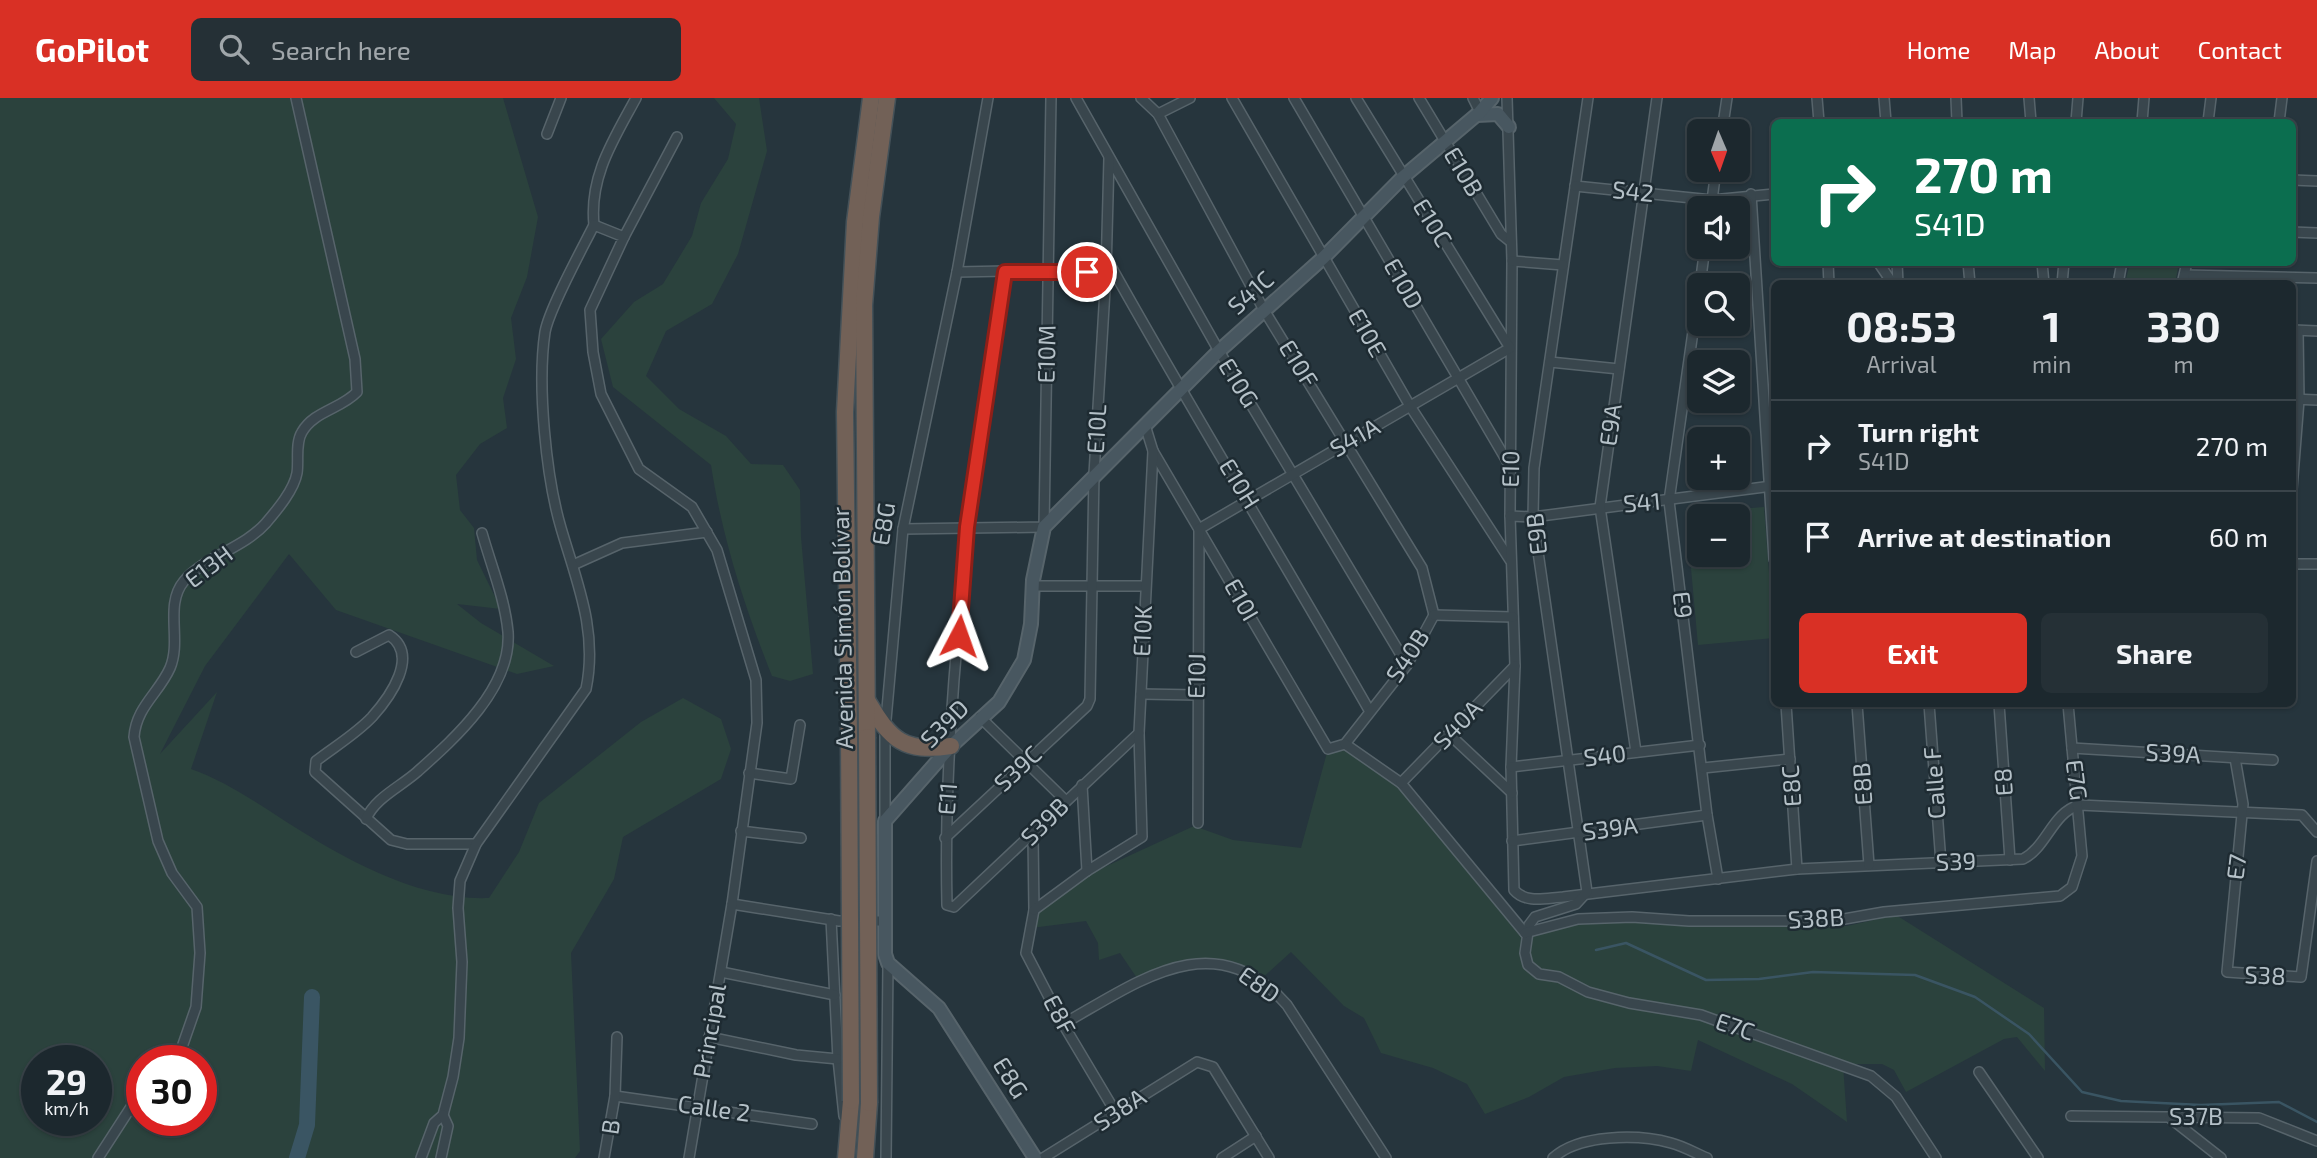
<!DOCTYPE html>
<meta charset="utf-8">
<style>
:root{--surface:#1c282e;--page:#253036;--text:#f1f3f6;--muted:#a0a6aa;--line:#3a444a;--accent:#d93025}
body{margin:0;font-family:"Exo 2",sans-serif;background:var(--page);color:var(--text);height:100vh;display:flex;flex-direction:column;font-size:26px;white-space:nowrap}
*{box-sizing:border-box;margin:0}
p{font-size:23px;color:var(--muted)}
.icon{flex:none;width:38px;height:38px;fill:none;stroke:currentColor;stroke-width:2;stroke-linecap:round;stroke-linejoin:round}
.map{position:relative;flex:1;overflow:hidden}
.drawer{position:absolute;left:1771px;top:182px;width:525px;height:427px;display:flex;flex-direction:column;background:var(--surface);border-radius:10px;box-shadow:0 2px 5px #0004,0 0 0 2px var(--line)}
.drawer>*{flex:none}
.hud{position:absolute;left:1771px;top:21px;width:525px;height:147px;border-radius:10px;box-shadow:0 2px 5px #0004,0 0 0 2px var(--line);background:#0b6e4f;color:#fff;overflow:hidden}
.needle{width:46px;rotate:178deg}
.tools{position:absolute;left:1687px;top:21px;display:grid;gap:14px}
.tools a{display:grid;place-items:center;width:63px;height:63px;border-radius:10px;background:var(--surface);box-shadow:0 2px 5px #0004,0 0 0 2px var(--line);font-size:35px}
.speed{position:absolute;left:21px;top:947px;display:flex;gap:14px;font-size:35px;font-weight:700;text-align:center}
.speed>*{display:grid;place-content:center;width:91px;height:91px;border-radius:50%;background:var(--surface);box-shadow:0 2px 5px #0004,0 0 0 2px var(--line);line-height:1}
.speed small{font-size:18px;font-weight:400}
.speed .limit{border:10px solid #d22;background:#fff;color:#111}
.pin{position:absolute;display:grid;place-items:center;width:60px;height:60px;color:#fff;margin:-30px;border:4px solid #fff;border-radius:50%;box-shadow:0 2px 7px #0007}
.me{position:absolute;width:77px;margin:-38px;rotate:4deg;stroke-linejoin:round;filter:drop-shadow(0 0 5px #0008)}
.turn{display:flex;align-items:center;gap:24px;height:147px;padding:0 28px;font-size:32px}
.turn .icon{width:91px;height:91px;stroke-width:2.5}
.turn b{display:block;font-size:49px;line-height:60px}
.eta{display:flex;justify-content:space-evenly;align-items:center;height:119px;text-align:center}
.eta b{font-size:42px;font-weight:700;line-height:49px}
.action{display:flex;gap:14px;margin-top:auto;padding:14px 28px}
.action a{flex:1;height:80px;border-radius:10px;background:var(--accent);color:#fff;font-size:28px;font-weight:700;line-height:80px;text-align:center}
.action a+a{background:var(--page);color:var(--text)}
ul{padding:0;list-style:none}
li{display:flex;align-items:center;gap:21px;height:91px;padding:0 28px;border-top:2px solid var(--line)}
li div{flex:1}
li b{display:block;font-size:26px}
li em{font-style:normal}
header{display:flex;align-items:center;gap:42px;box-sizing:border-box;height:98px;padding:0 35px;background:var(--accent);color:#fff}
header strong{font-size:33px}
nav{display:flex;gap:38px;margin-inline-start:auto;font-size:24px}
.search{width:490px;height:63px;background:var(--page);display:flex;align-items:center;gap:18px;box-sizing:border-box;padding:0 24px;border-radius:10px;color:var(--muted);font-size:26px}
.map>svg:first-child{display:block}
.green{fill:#2b423d;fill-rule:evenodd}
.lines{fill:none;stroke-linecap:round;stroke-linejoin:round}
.stream{stroke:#3a5563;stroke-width:2.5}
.river{stroke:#3a5563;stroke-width:16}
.street-casing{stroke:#57646b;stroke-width:12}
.secondary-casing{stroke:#57646b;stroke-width:16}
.highway-casing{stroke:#445158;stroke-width:19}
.street{stroke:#39464d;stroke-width:9}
.secondary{stroke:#485760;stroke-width:12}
.highway{stroke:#726157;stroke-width:16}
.highway-bridge-casing{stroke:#445158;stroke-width:19;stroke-linecap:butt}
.highway-bridge{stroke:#726157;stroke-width:16}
.route-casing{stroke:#8d1f18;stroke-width:18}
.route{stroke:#d93025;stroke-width:12}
.labels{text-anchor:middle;stroke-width:5;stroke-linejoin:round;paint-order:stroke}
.street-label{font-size:24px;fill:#b5c1c8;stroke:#1e2b32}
</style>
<header>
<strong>GoPilot</strong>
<div class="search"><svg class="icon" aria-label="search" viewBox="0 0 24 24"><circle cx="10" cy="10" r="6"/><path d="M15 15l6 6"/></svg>Search here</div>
<nav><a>Home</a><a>Map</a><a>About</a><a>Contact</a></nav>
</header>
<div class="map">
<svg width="2317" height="1060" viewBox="0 0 2317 1060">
<rect width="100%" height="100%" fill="#26353d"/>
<!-- green -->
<g class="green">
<path d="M0,0H503L538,119L527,179L511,220L516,261L503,300L507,330L480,346L456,377L460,412L474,430L477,462L501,511L457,506L481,525L554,568L517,576L336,512L289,456L205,568L160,656L217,594L191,671C225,683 254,703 285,723C343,760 418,803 489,800L519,754L539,705L641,624L683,600L721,621L731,651L721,681L623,739L614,781L571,855L580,1053L575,1060H0ZM37,962H96V1022H37ZM142,962H201V1022H142Z"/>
<path d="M714,0H759L767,53L738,156L712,206L666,233L646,278L679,311L726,338L751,366L783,367L800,392L801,439L813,576L790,583L772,578C745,510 722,440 711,367L613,289L601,241L634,204L663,186L692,138L701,105L728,61L736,26Z"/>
<path d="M2130,165H2179L2175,185H2125Z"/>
<path d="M1764,409L1774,540L1698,547L1686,415ZM1699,418H1738V457H1699Z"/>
<path d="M1345,646L1401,685L1525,835L1578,821L1847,828L1896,817L2044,910L2045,973L2017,939L2004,941L1906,994L1894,972L1882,966H1843L1847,1024L1792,986L1698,942L1691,973L1657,968L1615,970L1564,979L1529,999L1485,1016L1467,986L1433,970L1381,955L1364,920L1344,908L1291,854L1260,882L1245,873L1177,867L1139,883L1120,855L1099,862L1098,845L1086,823L1031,830L1036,812L1085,778L1194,728L1233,742L1301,750L1328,651Z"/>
</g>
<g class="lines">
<!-- stream -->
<path class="stream" d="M1596,852L1626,845L1706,882L1759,881L1813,874L1915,877L1975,899L2029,936L2082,994L2121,1003L2201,1007L2279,1004L2317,1024"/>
<!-- river -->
<path class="river" d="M297,1060L307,1027L312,899"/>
<!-- street casing -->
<g class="street-casing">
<g id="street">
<path d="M1076,0L1219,253L1407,567"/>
<path d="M1141,0L1158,16L1264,212L1422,470L1434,517"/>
<path d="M1232,0L1410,308L1510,462"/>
<path d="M1294,0L1511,370"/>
<path d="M1419,0L1501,136L1511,144"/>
<path d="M1473,0L1480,14"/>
<path d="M1507,0L1512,163L1510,418L1515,568L1511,669L1514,792C1526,806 1546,800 1563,799L1797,771L2023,761C2047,749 2052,715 2079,707L2302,717L2317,734"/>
<path d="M1588,0L1534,370L1533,419L1587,794L1576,806L1535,819L1529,827L1525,855L1528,867L1539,876L1559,879L1588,894L1629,905L1701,917L1871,978L1896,999L1936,1060"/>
<path d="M1817,0L1819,24"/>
<path d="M1884,0L1886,24"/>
<path d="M1956,0L1957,24"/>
<path d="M2029,0L2031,24"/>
<path d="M1158,16L1190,0"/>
<path d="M2076,24L2078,0"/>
<path d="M2142,24L2144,0"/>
<path d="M2208,24L2211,0"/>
<path d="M2279,24L2282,0"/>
<path d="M1722,33L1727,0"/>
<path d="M547,36L561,0"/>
<path d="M2292,82L2317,83"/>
<path d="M1575,88L1712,102L1774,96"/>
<path d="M1751,96L1774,461"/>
<path d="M1711,110L1716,72"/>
<path d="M594,127C589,78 614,41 636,0"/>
<path d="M2292,134L2317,135"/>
<path d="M624,139L677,39"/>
<path d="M1108,163C1192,314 1283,461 1369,612"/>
<path d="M1512,163L1563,167"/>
<path d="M1828,164L1829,186"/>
<path d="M1878,164L1893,186"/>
<path d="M1897,164L1898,186"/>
<path d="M1968,164L1970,186"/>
<path d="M2042,164L2044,186"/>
<path d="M957,174L1049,172L1106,175"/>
<path d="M1005,174C974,383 942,595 947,807L954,809L1139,635"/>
<path d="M2185,177L2317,180"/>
<path d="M2062,186L2064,164"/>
<path d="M2118,186L2122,164"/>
<path d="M2182,186L2187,164"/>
<path d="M1700,187L1705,149"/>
<path d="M1699,191L1669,403L1707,717L1718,781"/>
<path d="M2294,232L2317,233"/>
<path d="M1550,264L1619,271"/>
<path d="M2292,301L2317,302"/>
<path d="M1153,353L1328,651L1345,646L1407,567L1434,517"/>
<path d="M2292,391L2299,302L2298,233"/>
<path d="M1510,418L1533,419L1772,388"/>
<path d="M903,431L1044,429L1051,0"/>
<path d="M2292,466H2317"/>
<path d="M573,467L622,445L707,434"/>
<path d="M1033,488H1145"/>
<path d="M1434,517L1513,519"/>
<path d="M356,554L389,537C420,557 390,599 372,619C356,636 334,649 316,663L315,674L391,742L407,746H476"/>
<path d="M1141,596L1197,597"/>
<path d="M1786,606L1797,771"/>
<path d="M1857,606L1869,767"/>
<path d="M1929,606L1941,765"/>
<path d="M1999,606L2010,762"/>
<path d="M980,619L1066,703"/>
<path d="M1449,636L1512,695"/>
<path d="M1345,646L1401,685L1525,835"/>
<path d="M2072,650L2273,662"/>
<path d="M1636,654L1600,409L1657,0"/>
<path d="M2235,660L2243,706L2227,874L2301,879L2317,763"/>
<path d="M1511,669L1700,647"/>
<path d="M1703,670L1790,661"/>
<path d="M749,675L791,681L800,627"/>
<path d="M1401,685L1515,568"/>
<path d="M1082,687L1087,773"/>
<path d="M366,721C375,700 400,689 417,674C454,641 512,590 508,534C505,501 491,467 482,435"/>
<path d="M885,723V633L903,431L957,174L988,0"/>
<path d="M1198,725L1199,431L1510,250L1356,0"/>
<path d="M741,733L801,740"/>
<path d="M1033,738L1034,812L1026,855L1063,926L1116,1015"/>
<path d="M945,740L1087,608L1090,601L1094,376L1106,175L1109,60"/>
<path d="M1512,743L1707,717"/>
<path d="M732,806L839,823H884"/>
<path d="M1034,812L1087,773L1142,739L1139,635L1153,353L1145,327"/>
<path d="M831,821L838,961L844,1018"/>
<path d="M1525,835L1578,821L1632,819L1689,823H1833L1884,814L2060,798L2072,789L2082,758L2068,606"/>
<path d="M721,874L835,897"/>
<path d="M1063,926C1138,884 1214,824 1287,907L1386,1060"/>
<path d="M709,939L796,957L838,961"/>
<path d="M171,962L181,952L196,909L200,855L197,809L172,775L158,743L134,639C136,609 159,595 170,570C182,542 164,507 184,483C204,459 244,450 266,425C277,412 294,392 297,375C299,363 295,345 302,334C314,313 341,311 357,294L355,261L296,0"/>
<path d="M1979,974L2038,1060"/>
<path d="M615,998L812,1026"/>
<path d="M2071,1018L2259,1020L2317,1043"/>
<path d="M2170,1020L2221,1060"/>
<path d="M98,1060L142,992"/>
<path d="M421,1060L434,1025L443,1017L453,979L459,940L462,864L458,810L460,783L476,746L586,591C598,533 577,485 561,430C546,379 537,287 545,234C549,211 582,151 594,127L624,139L590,212L593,254L601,296L639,371L692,409L717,452L756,582L757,625L732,806L689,1060"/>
<path d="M441,1060L448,1028L443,1017"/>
<path d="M604,1060L615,998L617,939"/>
<path d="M886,1060L888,865"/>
<path d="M1043,1060L1197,964L1213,969L1269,1060"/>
<path d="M1222,1060L1256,1038"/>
<path d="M1553,1060C1579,1036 1638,1036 1671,1045C1683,1048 1695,1055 1707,1060"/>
</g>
</g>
<!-- secondary casing -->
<g class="secondary-casing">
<g id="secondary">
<path d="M1477,17L1498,16L1509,29"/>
<path d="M1035,1060L939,910L888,865L885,856V723L951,648L999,604L1024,562L1031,526L1033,482L1044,429L1219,253L1323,160L1403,79L1480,14L1492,0"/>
</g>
</g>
<!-- highway casing -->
<g class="highway-casing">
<g id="highway">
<path d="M868,604C891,642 904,655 951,648"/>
<path d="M849,639L845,314L855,124L871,0"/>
<path d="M867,639L864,207L871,119L887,0"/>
<path d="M846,1060L851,1003"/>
<path d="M865,1060L869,1005"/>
</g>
</g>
<!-- street -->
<use href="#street" class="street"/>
<!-- secondary -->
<use href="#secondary" class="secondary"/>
<!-- highway -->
<use href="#highway" class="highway"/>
<!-- highway-bridge casing -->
<g class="highway-bridge-casing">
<g id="highway-bridge">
<path d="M849,639L851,1003"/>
<path d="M867,639L869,1005"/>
</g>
</g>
<!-- highway-bridge -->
<use href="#highway-bridge" class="highway-bridge"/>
</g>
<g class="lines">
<!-- route casing -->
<g class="route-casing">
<path id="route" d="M959,538L967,429L1005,174H1087"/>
</g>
<!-- route -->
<use href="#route" class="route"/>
</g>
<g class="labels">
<!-- street labels -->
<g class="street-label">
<text transform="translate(1463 74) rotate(59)" y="8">E10B</text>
<text transform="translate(1633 94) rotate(6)" y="8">S42</text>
<text transform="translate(1432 125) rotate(58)" y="8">E10C</text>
<text transform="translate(1403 186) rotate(60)" y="8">E10D</text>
<text transform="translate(1251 195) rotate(-42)" y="8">S41C</text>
<text transform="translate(1367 235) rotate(60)" y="8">E10E</text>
<text transform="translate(1047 256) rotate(-89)" y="8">E10M</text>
<text transform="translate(1298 266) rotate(58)" y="8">E10F</text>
<text transform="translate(1238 285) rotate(58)" y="8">E10G</text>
<text transform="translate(1611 327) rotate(-82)" y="8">E9A</text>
<text transform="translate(1097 331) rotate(-87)" y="8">E10L</text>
<text transform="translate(1355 340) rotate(-30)" y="8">S41A</text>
<text transform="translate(1511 371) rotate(-89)" y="8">E10</text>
<text transform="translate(1239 386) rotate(58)" y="8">E10H</text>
<text transform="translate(1642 405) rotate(-5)" y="8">S41</text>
<text transform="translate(884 426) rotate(-81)" y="8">E8G</text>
<text transform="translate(1537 436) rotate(-96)" y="8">E9B</text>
<text transform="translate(209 469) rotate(-37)" y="8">E13H</text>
<text transform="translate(1241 502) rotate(60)" y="8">E10I</text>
<text transform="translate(1682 507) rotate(83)" y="8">E9</text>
<text transform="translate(843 530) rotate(-91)" y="8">Avenida Simón Bolívar</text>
<text transform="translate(1143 533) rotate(-88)" y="8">E10K</text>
<text transform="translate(1408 558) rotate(-57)" y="8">S40B</text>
<text transform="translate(1197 578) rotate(-89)" y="8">E10J</text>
<text transform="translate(945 626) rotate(-45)" y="8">S39D</text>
<text transform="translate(1458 627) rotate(-46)" y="8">S40A</text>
<text transform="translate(2173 656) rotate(3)" y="8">S39A</text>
<text transform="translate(1605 658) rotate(-7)" y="8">S40</text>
<text transform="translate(1018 671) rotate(-43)" y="8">S39C</text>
<text transform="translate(2076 682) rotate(83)" y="8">E7G</text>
<text transform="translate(2004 684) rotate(-94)" y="8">E8</text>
<text transform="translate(1935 685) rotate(-94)" y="8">Calle F</text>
<text transform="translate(1863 686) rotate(-94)" y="8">E8B</text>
<text transform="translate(1792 688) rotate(-94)" y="8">E8C</text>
<text transform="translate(948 701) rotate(-86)" y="8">E11</text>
<text transform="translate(1045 724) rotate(-45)" y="8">S39B</text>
<text transform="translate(1610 731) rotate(-8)" y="8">S39A</text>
<text transform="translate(1956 764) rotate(-2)" y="8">S39</text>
<text transform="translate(2237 769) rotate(-83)" y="8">E7</text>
<text transform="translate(1816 821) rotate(-3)" y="8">S38B</text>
<text transform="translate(2265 878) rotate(3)" y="8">S38</text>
<text transform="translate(1259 887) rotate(35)" y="8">E8D</text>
<text transform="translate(1059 917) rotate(62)" y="8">E8F</text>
<text transform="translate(1735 929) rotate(19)" y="8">E7C</text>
<text transform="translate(710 933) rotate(-80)" y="8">Principal</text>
<text transform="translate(1010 980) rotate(58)" y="8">E8G</text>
<text transform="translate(714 1011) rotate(8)" y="8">Calle 2</text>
<text transform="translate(1120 1012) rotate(-33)" y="8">S38A</text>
<text x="2196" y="1027">S37B</text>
<text transform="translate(611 1029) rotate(-82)" y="8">B</text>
</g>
</g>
</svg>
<div class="tools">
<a><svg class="needle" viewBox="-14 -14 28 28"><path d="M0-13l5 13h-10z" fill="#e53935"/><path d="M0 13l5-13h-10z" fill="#a0a6aa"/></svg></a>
<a><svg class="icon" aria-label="sound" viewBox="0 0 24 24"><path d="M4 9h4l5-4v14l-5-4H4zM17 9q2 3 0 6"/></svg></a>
<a><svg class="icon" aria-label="search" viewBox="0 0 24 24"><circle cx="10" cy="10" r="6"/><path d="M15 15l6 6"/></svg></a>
<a><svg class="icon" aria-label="layers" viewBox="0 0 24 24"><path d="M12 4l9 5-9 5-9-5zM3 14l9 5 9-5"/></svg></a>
<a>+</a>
<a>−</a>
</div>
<div class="speed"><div>29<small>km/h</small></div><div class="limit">30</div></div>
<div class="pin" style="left:1087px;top:174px;background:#d93025"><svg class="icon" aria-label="arrive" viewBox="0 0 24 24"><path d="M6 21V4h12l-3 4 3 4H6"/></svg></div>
<svg class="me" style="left:959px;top:538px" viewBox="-20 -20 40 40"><path d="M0-17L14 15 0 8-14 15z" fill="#d93025" stroke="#fff" stroke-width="4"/></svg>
<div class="hud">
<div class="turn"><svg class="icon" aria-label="right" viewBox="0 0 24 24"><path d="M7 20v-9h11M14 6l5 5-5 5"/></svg><div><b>270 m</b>S41D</div></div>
</div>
<section class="drawer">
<div class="eta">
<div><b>08:53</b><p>Arrival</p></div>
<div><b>1</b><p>min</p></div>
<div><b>330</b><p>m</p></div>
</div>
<ul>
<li><svg class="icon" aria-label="right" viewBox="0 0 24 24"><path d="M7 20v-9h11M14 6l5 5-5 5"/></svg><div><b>Turn right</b><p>S41D</p></div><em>270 m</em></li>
<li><svg class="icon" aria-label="arrive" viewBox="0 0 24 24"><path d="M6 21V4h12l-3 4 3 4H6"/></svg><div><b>Arrive at destination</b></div><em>60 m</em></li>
</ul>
<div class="action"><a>Exit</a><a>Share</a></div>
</section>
</div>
